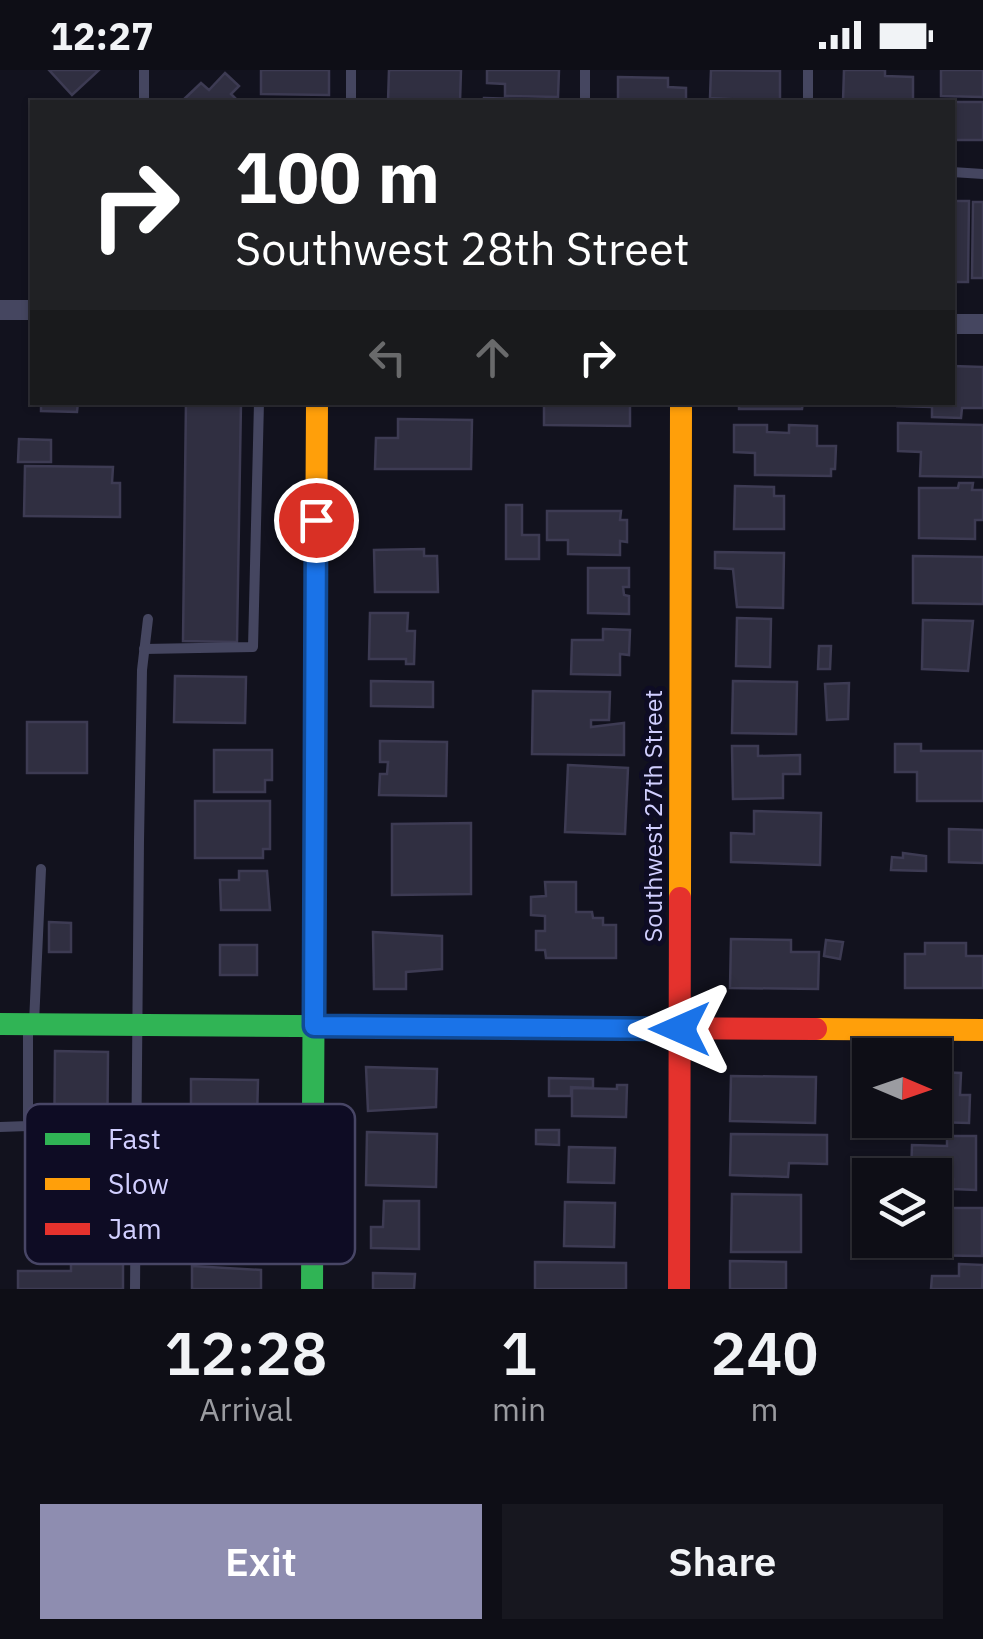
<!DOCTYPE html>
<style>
:root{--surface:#0e0e16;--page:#17171f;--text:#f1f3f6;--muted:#9b9ca1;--line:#2e2e35;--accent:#8e8db0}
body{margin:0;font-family:"IBM Plex Sans",sans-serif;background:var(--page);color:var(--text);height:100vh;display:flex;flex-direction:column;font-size:38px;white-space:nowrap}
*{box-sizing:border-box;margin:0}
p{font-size:32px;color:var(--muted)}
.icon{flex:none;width:55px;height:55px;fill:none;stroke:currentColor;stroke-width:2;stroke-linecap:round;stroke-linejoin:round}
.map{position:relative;height:1219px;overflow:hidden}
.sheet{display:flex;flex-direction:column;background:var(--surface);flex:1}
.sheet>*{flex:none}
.banner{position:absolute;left:30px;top:30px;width:925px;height:305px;border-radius:0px;box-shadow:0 2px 8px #0004,0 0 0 2px var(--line);background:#202124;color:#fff;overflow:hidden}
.needle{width:65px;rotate:92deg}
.fabs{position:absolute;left:852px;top:968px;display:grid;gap:20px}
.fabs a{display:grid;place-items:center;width:100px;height:100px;border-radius:0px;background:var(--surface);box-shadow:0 2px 8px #0004,0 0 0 2px var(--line);font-size:50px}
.pin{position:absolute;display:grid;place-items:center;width:85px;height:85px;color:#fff;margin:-42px;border:5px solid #fff;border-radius:50%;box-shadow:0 2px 10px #0007}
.me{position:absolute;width:110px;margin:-55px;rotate:270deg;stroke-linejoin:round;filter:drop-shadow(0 0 8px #0008)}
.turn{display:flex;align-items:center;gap:35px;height:210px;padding:0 40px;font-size:45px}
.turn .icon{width:130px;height:130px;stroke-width:2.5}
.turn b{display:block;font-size:70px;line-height:85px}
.lanes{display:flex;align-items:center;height:95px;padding:0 40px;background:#0003;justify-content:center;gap:50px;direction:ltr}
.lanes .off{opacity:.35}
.eta{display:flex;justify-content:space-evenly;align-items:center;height:170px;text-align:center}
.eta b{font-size:60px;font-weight:600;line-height:70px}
.cta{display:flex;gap:20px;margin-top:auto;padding:20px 40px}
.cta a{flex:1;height:115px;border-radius:0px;background:var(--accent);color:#fff;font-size:40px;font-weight:600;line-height:115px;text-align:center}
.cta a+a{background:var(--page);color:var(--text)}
.status{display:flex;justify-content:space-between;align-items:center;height:70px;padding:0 50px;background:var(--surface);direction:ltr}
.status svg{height:28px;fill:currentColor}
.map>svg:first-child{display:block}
.building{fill:#302f41;stroke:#3d3b53;stroke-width:2.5}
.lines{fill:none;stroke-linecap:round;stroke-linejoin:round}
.lane{stroke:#454660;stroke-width:10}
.street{stroke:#454660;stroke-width:20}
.fast{stroke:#30b455;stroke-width:22}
.slow{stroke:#ff9f0a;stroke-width:22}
.jam{stroke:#e5322d;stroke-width:22}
.route-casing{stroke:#114b97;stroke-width:25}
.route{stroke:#1a73e8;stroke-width:18}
.labels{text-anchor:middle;stroke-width:10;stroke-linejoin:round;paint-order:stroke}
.street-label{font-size:25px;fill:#d1cfff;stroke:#0e0c24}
.key{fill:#0e0c24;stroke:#484666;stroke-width:2.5}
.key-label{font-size:28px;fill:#d1cfff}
</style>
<div class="status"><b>12:27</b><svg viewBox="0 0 49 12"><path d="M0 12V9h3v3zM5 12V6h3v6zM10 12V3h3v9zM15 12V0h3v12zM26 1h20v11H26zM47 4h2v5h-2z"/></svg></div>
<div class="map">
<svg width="983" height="1219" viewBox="0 0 983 1219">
<rect width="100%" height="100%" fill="#12121e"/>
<!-- building -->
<g class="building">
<path d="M49,0H99L72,25Z"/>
<path d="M261,0H329V25L261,24Z"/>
<path d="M389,0H461L460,32H388Z"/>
<path d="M487,0H559L558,27L505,26V14L487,13Z"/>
<path d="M711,0L780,1V32L710,28Z"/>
<path d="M844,0H885V6L913,7V32H843Z"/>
<path d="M941,0H983V27L941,26Z"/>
<path d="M225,3L239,16L231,24L239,32H181L201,13L209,20Z"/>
<path d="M618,7L668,8V17L686,18V32H618Z"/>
<path d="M484,28L559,30V32H484Z"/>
<path d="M944,32H983V70H952V32Z"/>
<path d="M952,131H969L968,212H952Z"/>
<path d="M973,132H983V208H972Z"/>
<path d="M952,296L983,297V338H962L961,348L932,347V337L896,336L952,332Z"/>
<path d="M41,332H78L77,342L41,341Z"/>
<path d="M186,332H241L237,572L183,571Z"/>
<path d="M544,332H630V356L544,355Z"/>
<path d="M739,332H803L802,339H739Z"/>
<path d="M398,349L472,350L471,399H375L376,368H398Z"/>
<path d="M898,353L983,355V407L920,406L921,382L898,381Z"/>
<path d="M734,355H767V362L789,363V355L817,356V376H836L835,399H831V406L755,405V383L734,382Z"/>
<path d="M19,369L51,370V392H18Z"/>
<path d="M25,396L113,397L112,413H120V447L24,446Z"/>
<path d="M959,413H973L972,420H983V450H975V469L919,468V418H958Z"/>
<path d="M735,416L774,417V426H784V459H734Z"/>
<path d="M506,435H522V465H539V489H506Z"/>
<path d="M547,441H621L620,450H627V472L620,471V485L568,484V470H547Z"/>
<path d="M424,479V486H437L438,522H375L374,480Z"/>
<path d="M715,482L784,483L783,538L737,537L733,499L715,498Z"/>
<path d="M913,486L983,487V534L913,533Z"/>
<path d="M588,498H629V517H623L624,525L629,526V544L588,543Z"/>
<path d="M370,543H408L407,561H415L414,594H406V589H369Z"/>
<path d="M737,548L771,549L770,597L736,596Z"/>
<path d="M923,550L973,551L968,601L922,599Z"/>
<path d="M603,559L630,560L629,585L620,584V605L571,604L572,570H603Z"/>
<path d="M819,576H831L830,599H818Z"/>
<path d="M175,606L246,607L245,653L174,652Z"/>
<path d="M371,611L433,612V637L371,636Z"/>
<path d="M733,611L797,612L796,664L732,663Z"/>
<path d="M849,613L848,649L827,650L825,614Z"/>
<path d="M533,621L610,622L609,650H591V657L624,653V685L532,684Z"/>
<rect x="27" y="652" width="60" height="51"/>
<path d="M380,671L447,672L446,726L379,725L380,704H387L388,692H380Z"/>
<path d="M895,674H921V681H983V731H917V702H895Z"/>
<path d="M732,676H758V686L800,685V704H783V728L733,729Z"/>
<path d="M214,680H272V710H265V722H214Z"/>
<path d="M568,695L628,698L625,764L565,762Z"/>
<path d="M195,731H270V779H263V788H195Z"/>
<path d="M754,741L821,743L820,795L731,792V763L754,764Z"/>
<path d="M471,753V824L392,825V754Z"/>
<path d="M949,759L983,760V793L949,792Z"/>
<path d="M903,783L926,786V801L891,800L892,787L903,788Z"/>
<path d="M239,801H267L270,840H221L220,810H239Z"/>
<path d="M545,812H576V842H592L593,848H603V855H616V888H546L545,880H536V861H545V846L531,845V827L546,826Z"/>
<path d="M49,852L71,853V882H49Z"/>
<path d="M373,862L442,866V899L406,902V919H374Z"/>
<path d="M731,869L791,870V882H819L818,919L730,918Z"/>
<path d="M826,870L843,872L840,889L824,886Z"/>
<path d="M925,873H966V886H983V918H905V884H925Z"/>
<rect x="220" y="875" width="37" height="30"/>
<path d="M55,981L108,982L107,1094L54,1093Z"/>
<path d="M366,997L437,999L436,1037L368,1041Z"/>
<path d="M935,1002L961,1003L960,1025H970L969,1053L894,1051L935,1050Z"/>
<path d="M731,1006L816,1007L815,1053L730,1051Z"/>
<path d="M549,1008L593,1009V1018L571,1017V1026H549Z"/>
<path d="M191,1009L258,1010L257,1048L191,1047Z"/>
<path d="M617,1015H627L626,1047L572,1046V1018L617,1019Z"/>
<path d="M536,1060H559V1075L536,1074Z"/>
<path d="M367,1062L437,1064L436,1117L366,1115Z"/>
<path d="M731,1064L827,1065V1094L789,1093L788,1107L730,1105Z"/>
<path d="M947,1066H976V1120L953,1119V1109L911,1105L912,1075L947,1076Z"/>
<path d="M569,1077L615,1078L614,1113L568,1112Z"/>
<path d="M732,1124L801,1125V1182H731Z"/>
<path d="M384,1131H419V1179L371,1178V1157H383Z"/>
<path d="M565,1132L615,1133L614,1177L564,1176Z"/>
<path d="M935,1138H982V1186L910,1185V1170H935Z"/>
<path d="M71,1182L123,1183V1219H18V1201H71Z"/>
<path d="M730,1191L786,1192V1219H730Z"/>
<path d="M535,1192L626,1193V1219H535Z"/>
<path d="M959,1194L983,1195L982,1219H931L932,1206H959Z"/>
<path d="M192,1196L261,1200V1219H192Z"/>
<path d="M373,1203L415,1204L414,1219H373Z"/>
</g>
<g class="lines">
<!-- lane -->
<g class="lane">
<path d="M144,32V0"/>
<path d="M351,32V0"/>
<path d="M585,32V0"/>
<path d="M808,32V0"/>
<path d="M952,102L983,104"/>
<path d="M144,579L253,577L259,332"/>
<path d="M34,953L41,799"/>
<path d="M0,1057L28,1056V955"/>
<path d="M135,1219L139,771L142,600L148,549"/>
</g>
<!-- street -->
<g class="street">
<path d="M0,240H32"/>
<path d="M952,254H983"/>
</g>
<!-- fast -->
<g class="fast">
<path d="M0,954L457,957"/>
<path d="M312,1219L315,692"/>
</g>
<!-- slow -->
<g class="slow">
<path d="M315,692L317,332"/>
<path d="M680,828L681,332"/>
<path d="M816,959L983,960"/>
</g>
<!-- jam -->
<g class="jam">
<path d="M457,957L816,959"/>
<path d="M679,1219L680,828"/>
</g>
</g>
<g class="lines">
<!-- route casing -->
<g class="route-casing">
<path id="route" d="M316,450L314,956L680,959"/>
</g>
<!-- route -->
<use href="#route" class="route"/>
</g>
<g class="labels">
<!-- street labels -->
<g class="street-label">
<text transform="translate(653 746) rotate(-90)" y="9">Southwest 27th Street</text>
</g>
</g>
<!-- legend -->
<rect x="25" y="1034" width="330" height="160" rx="15" class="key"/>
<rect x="45" y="1063" width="45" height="12" fill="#30b455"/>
<rect x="45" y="1108" width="45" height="12" fill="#ff9f0a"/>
<rect x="45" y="1153" width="45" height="12" fill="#e5322d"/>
<g class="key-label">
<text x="108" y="1079">Fast</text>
<text x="108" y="1124">Slow</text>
<text x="108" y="1169">Jam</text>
</g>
</svg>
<div class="fabs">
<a><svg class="needle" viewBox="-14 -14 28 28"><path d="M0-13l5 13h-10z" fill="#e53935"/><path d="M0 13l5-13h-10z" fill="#9b9ca1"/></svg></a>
<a><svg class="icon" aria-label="layers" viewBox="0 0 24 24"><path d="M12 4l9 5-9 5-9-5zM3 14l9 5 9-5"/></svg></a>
</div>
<div class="pin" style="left:316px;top:450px;background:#d93025"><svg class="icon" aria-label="arrive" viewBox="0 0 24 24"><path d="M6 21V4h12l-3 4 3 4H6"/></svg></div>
<svg class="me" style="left:680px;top:959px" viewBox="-20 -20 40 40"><path d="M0-17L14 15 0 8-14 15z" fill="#1a73e8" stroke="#fff" stroke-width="4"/></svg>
<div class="banner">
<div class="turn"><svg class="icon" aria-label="right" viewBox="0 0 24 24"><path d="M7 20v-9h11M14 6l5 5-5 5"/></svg><div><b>100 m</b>Southwest 28th Street</div></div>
<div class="lanes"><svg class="icon off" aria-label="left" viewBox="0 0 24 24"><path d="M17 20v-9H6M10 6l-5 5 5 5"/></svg><svg class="icon off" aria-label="ahead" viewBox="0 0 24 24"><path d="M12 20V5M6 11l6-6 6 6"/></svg><svg class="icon" aria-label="right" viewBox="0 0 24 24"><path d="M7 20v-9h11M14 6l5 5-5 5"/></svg></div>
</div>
</div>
<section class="sheet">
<div class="eta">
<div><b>12:28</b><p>Arrival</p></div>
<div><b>1</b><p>min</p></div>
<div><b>240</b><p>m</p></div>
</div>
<div class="cta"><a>Exit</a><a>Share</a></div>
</section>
